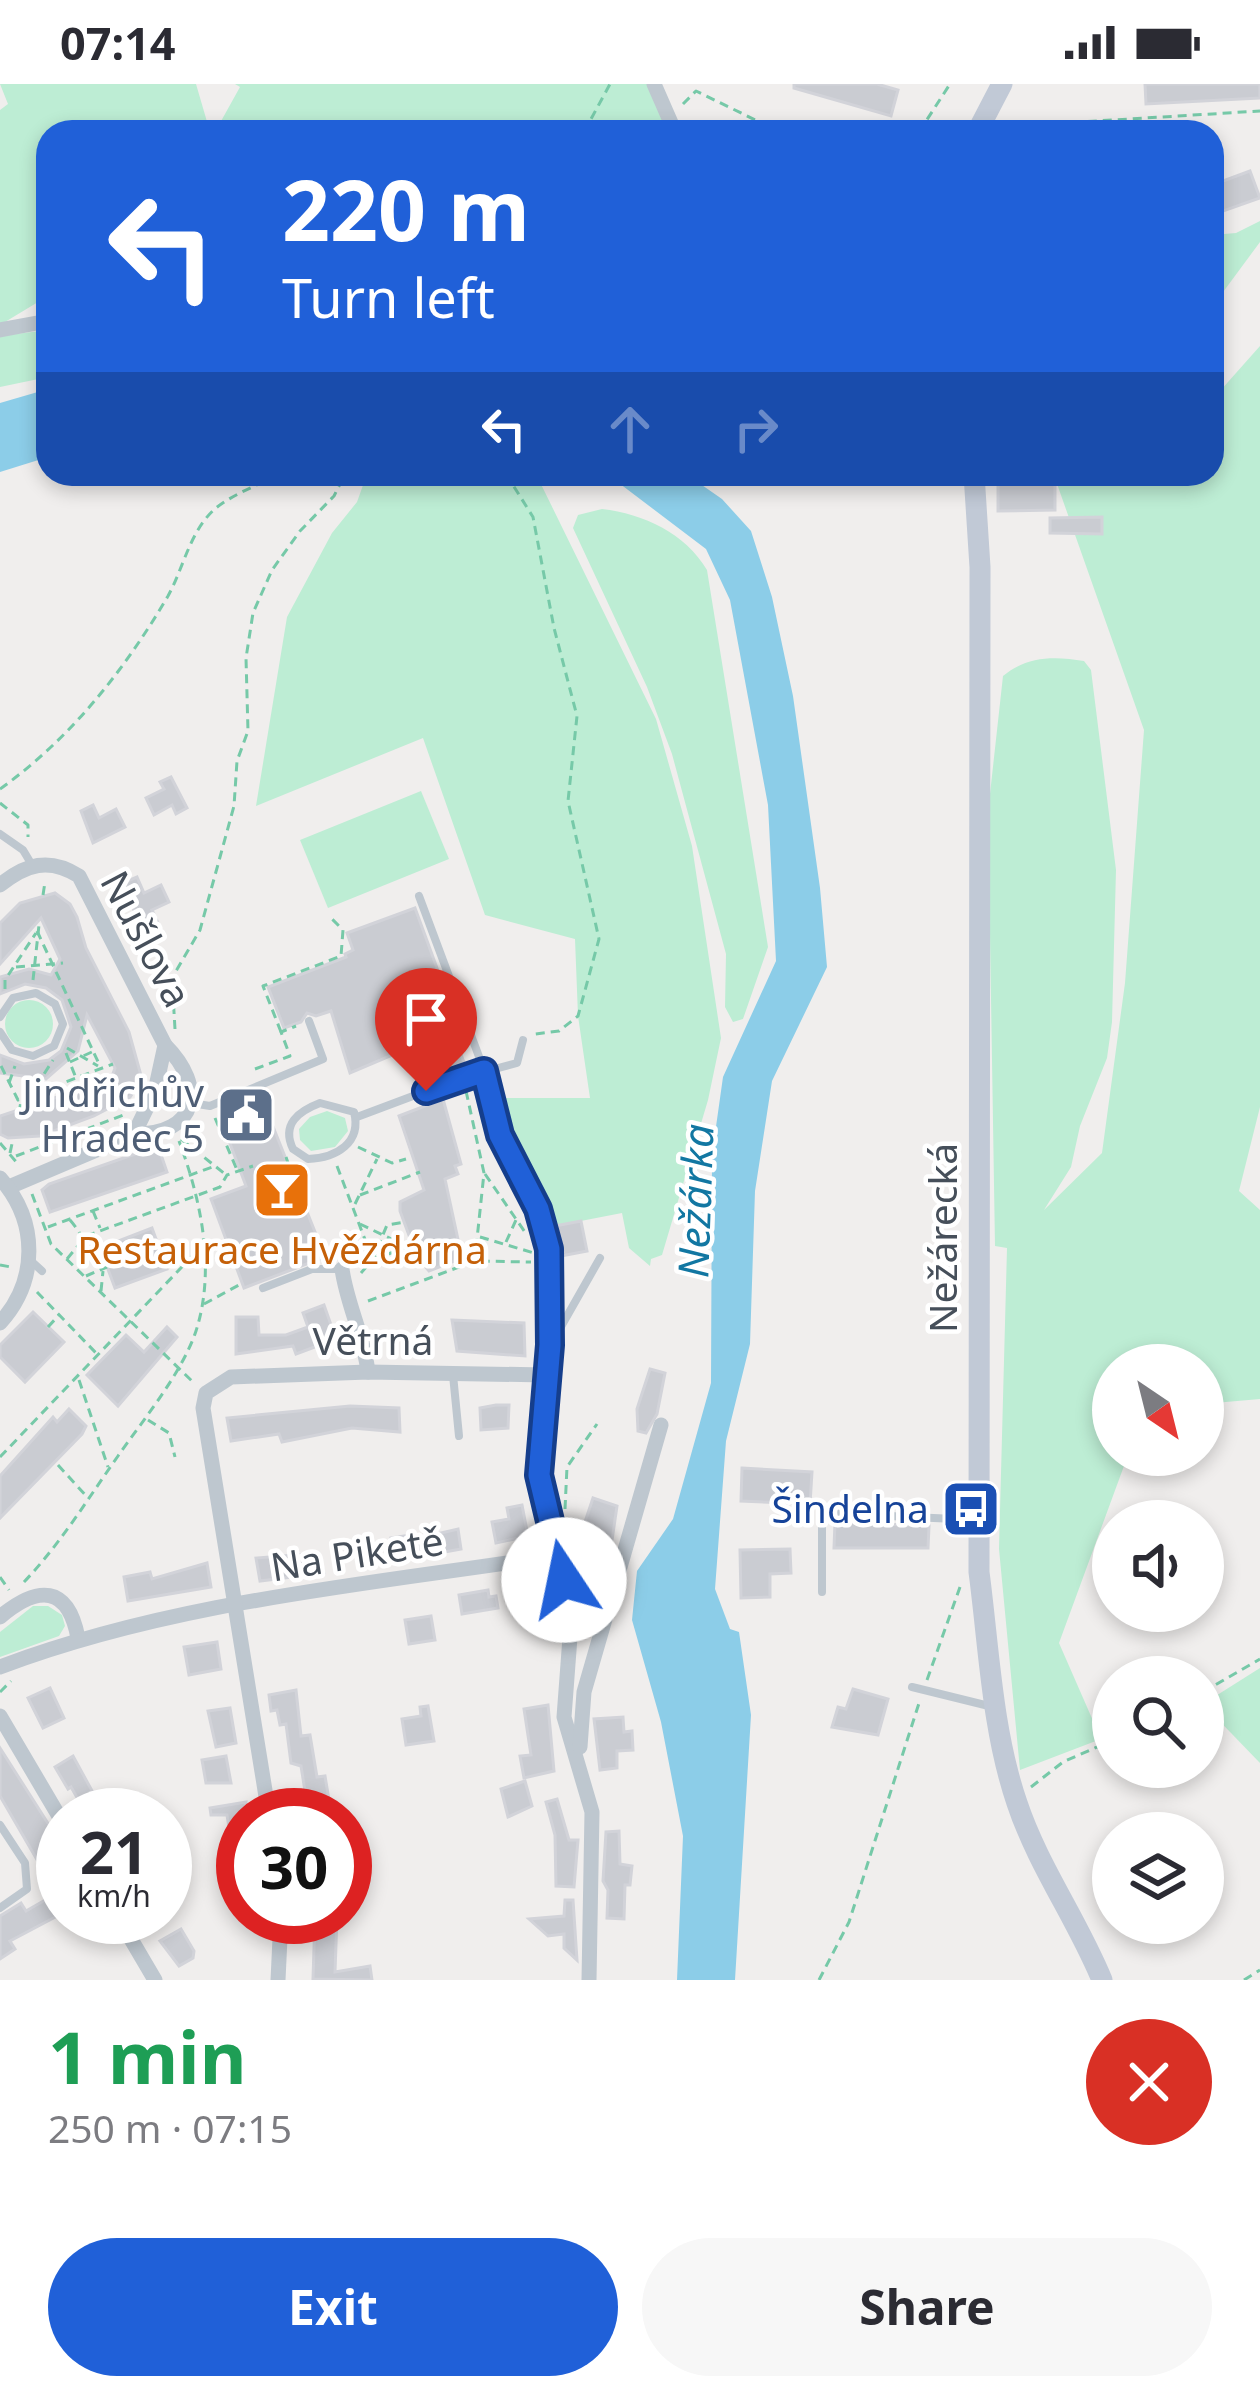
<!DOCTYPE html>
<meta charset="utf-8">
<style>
:root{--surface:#fff;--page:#f7f7f7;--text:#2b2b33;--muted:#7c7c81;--accent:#2060d8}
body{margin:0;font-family:"Noto Sans",sans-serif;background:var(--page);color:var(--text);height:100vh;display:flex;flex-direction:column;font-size:45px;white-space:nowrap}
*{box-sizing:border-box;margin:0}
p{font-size:39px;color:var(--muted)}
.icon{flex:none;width:66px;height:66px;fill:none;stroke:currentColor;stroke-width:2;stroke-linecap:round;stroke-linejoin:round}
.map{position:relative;height:1896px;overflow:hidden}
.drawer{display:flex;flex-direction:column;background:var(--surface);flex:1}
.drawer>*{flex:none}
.guide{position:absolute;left:36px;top:36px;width:1188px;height:366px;border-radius:36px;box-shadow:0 6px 18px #0003;background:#2060d8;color:#fff;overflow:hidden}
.needle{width:78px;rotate:145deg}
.buttons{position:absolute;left:1092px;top:1260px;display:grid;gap:24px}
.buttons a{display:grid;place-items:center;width:132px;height:132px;border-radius:50%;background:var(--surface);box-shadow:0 6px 18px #0003;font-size:60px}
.speed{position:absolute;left:36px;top:1704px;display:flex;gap:24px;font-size:60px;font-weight:700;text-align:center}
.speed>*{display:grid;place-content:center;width:156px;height:156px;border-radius:50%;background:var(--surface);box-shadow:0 6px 18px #0003;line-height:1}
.speed small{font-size:30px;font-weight:400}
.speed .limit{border:18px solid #d22;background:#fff;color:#111}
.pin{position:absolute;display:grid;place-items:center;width:102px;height:102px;color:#fff;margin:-123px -51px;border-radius:50% 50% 50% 0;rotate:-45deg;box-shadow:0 0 12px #0007}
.pin .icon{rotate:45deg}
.me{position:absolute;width:132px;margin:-66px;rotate:349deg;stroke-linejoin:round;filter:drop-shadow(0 0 9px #0008)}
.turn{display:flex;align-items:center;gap:42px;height:252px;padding:0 48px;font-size:54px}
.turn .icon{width:156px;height:156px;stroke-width:2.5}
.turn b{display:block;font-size:84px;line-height:102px}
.lanes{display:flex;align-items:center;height:114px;padding:0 48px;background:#0003;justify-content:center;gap:60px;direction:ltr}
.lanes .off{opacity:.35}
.round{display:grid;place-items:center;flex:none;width:126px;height:126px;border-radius:63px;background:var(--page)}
.overview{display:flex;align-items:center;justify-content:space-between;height:204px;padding:0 48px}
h1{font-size:72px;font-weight:700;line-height:90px;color:#1e9e55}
.cta{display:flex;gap:24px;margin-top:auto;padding:24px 48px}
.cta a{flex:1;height:138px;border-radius:72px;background:var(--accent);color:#fff;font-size:48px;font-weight:700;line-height:138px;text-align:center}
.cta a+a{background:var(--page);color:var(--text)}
.status{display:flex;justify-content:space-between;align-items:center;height:84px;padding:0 60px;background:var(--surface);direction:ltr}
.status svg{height:33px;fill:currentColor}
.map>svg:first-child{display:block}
.green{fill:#bdedd4}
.water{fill:#8ccde8}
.building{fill:#caccd2;stroke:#d2d3d9;stroke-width:3}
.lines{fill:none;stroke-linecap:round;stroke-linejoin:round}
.path{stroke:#76c9a8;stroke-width:3;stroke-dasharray:9 6;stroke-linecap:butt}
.lane{stroke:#bec7cf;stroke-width:8}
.street{stroke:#bec7cf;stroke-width:15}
.secondary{stroke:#c1c9d6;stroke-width:21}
.route-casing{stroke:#153e8c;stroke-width:30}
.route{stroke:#2060d8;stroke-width:21}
.labels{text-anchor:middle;stroke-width:9;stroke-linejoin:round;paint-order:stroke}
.street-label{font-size:39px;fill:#464f5a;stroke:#fff}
.service-label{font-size:39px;fill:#4e5e75;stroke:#fff;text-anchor:end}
.food-label{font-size:39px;fill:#c56008;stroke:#fff}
.transit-label{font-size:39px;fill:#164399;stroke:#fff;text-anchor:end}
.water-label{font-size:42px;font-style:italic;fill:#1277a2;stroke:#fff}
</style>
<div class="status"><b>07:14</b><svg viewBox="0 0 49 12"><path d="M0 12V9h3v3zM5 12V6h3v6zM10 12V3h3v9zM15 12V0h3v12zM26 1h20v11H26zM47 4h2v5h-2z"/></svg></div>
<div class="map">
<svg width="1260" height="1896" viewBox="0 0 1260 1896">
<rect width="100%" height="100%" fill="#f0eeed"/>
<!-- green -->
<g class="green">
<path d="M0,0H196L210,48H48V212L0,241V26L8,20Z"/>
<path d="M235,0H654L675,48H215L240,3Z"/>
<path d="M1260,137V158L1212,223V151L1236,149Z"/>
<path d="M48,246V293L0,303V252Z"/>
<path d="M1260,262V1023L1239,1107L1260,1126V1315L1203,1320V1281H1113V1371H1128L1059,1559L1101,1655L1020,1686L999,1465L1007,1164L995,1162L988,728L1003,592C1027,572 1054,572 1084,577L1091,586L1116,786L1112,938L1107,974L1080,1042L1071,1083L1044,1126L1102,1069L1125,899L1144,646L1056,397L1070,390H1212V316Z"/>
<path d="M367,390H536L656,635L692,762L721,954L708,1016L662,1171L651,1175L650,1182L629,1164L622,1129L555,1142L493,1014H590L578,932L575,855L485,831L423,654L256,722L287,533L332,449L357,418Z"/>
<path d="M602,425C644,430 685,449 707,486L768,863L743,935L733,938L725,923L726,870L672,670L647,603L573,444L578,431Z"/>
<path d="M421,707L449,775L328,824L300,756Z"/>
<circle cx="29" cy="940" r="24"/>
<path d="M327,1027L345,1034L348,1047L335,1063L311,1067L300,1056L299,1045L310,1033Z"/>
<path d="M33,1522H48L62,1531L65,1542L59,1552L0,1573V1548Z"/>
<path d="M1260,1584V1679L1203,1620Z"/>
</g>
<!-- water -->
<g class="water">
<path d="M48,305V373L0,388V319Z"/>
<path d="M607,390H686L722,415L751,447L772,513L793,612L820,804L827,883L772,997L755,1107L750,1260L726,1357L715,1505L730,1545L739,1548L751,1631L735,1896H677L683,1752L661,1638L632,1536L637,1487L673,1435L711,1299L712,1071L723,993L776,877L768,721L730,516L706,465Z"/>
</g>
<!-- building -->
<g class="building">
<path d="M794,0H877L898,6L891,32L794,4Z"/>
<path d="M1145,0H1260V14L1146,20Z"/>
<path d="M1250,87L1260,114L1212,131V101Z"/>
<path d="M1055,393V426L998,427V396Z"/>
<path d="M1102,433V450L1050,449V434Z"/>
<path d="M171,693L187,724L176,730L172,721L154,731L146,714L164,705L160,698Z"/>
<path d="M93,721L99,734L116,725L125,743L93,759L81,727Z"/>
<path d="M137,793L144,809L161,801L169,818L152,826L159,841L141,849L125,798Z"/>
<path d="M55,809L70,820L77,833L86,864L129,948L142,995L130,1013L94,1032L40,1052L8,1054L0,1050V1032L111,995L115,984L87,931L78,967L46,995L0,989V971L24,980L49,976L61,967L71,943L62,916L46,904L25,900L0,910V893L29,885L51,891L60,875L41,834L0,880V839L20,819Z"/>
<path d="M415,824L445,906L438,909L465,981L423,996L411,963L350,989L331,927L316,932L307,929L301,938L284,944L268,903L346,873L345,870L353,866L347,849Z"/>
<path d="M260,1010L325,1173L244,1204L211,1115L246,1102L226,1049L239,1045L231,1022Z"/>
<path d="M443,1015L461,1080L455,1082L458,1090L445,1095L462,1174L429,1187L417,1173L400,1127V1118L424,1106L399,1032Z"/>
<path d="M158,1062L167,1088L50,1128L42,1106L49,1100Z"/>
<path d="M581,1137L587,1167L561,1172L555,1142Z"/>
<path d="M152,1144L167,1185L115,1204L100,1164Z"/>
<path d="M324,1221L336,1255L296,1270L293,1262L236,1270V1233H258L259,1251H286L308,1243L303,1229Z"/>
<path d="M33,1228L64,1258L25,1298L0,1273V1261Z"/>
<path d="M452,1236L524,1239L525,1272L457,1267Z"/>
<path d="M167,1243L177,1253L118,1322L87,1291L126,1251L144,1268Z"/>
<path d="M650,1285L665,1289L657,1330L646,1349L638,1347L637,1325Z"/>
<path d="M496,1321H509L508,1344L481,1346L480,1324Z"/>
<path d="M350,1322L399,1324L400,1348L352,1344L282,1358L279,1350L231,1357L227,1334Z"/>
<path d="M69,1325L86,1342L82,1350L0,1434V1392L53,1333L57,1338Z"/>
<path d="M742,1384L812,1388L810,1420L741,1417Z"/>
<path d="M593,1414L617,1422L609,1477L594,1523L580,1520L576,1498L586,1497L601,1460L573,1456L576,1436L585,1438Z"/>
<path d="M522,1421L528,1452L496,1459L492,1438L509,1435L507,1424Z"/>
<path d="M835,1438L929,1442L928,1464H834Z"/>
<path d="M458,1445L461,1465L395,1477L391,1454L410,1451L415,1455Z"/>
<path d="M790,1465L791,1489L770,1490V1513L741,1514L740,1466Z"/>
<path d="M318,1469L324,1489L260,1497L256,1474Z"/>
<path d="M207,1479L211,1503L128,1517L124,1493L150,1488L152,1495Z"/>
<path d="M488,1506L489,1513L496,1512L498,1524L462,1530L459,1511Z"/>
<path d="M431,1532L435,1556L409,1560L405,1536Z"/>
<path d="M217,1558L221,1585L189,1591L184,1563Z"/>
<path d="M50,1604L64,1634L43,1644L28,1614Z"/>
<path d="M853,1605L888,1615L878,1651L832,1643L838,1623L846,1625Z"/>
<path d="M296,1606L301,1652L310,1651L317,1693L325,1692L329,1716L323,1717L324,1722L307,1720L301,1682L291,1679L286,1640L280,1641L277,1626L271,1627L269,1611Z"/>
<path d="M548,1621L554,1687L524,1694L520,1672L531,1671L524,1625Z"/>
<path d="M428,1622L434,1657L406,1661L402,1635L421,1632L420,1623Z"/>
<path d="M230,1624L236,1659L216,1663L208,1627Z"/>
<path d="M623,1633L624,1648L632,1647L633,1666L617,1667V1684L600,1686L594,1635Z"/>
<path d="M0,1664L63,1763V1800L54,1805L0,1712Z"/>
<path d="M73,1672L97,1716L100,1714L110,1731H87L71,1703L68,1705L55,1683Z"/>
<path d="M226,1672L231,1699H206L202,1676Z"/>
<path d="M525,1697L532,1722L508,1733L501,1705Z"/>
<path d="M557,1715L569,1756H578L574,1803L556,1802L555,1751L546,1718Z"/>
<path d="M246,1718L243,1748L230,1750L227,1731H211L210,1724Z"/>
<path d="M619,1747L620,1780L632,1782L630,1801H625L624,1835L607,1834L608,1806L603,1797L606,1748Z"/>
<path d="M59,1808L63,1829L10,1857L15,1865L0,1875V1832L21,1819L26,1827Z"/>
<path d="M565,1816H573L577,1876L564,1864V1850L548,1852L529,1835L564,1832Z"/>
<path d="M315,1833H337L335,1888L370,1882L372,1896L313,1895Z"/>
<path d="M181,1845L194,1867L193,1874L179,1882L160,1857Z"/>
</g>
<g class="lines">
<!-- path -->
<g class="path">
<path d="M683,20L696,7L780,48"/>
<path d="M998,43L1260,27"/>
<path d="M584,48L610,0"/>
<path d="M919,48L950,0"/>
<path d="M506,390L533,433L554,544L577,632L568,717L599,855L578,932L559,947L535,950"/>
<path d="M0,705C70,655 124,587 168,512C184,483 190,446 216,424C235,409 260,400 281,390"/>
<path d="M0,719L28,741V753"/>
<path d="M43,811L45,798"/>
<path d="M37,847L100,982"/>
<path d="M16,883L63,879"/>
<path d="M33,896L39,841"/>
<path d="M5,905V896L36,849"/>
<path d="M175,945L172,894L200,846L234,722L237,677L248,647L246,574L253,529L272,486L300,447L334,412L345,390"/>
<path d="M281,948L263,902L341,872L343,846L329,832"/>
<path d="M67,964L98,982"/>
<path d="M66,969L76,994"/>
<path d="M70,978L94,967"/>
<path d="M1,982L18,1016L113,980"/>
<path d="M255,985L290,972L281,948L296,942"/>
<path d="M9,999L15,982"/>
<path d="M466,1007L484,1089L475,1174"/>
<path d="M28,1015L53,976"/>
<path d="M19,1029L21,1017"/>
<path d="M215,1034L237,1086"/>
<path d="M181,1055L225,1090"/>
<path d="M0,1059L18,1080"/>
<path d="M358,1063L392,1079L406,1075"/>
<path d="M10,1069L13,1055"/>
<path d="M16,1072L126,1030"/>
<path d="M286,1073L293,1094"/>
<path d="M337,1082L372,1174"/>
<path d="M485,1090L527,1151"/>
<path d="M32,1110L51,1160L195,1300"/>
<path d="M360,1111L420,1088"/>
<path d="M355,1120L377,1075"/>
<path d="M93,1127L100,1144"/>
<path d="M70,1136C84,1152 89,1170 105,1184"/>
<path d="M360,1140L408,1163"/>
<path d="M48,1143L215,1082"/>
<path d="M480,1153L534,1169"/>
<path d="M506,1158L516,1136"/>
<path d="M67,1175L86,1152L220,1103L227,1091L253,1082"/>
<path d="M374,1175L405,1164"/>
<path d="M0,1181L11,1183"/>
<path d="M361,1189L373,1175L387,1141L406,1138"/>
<path d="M86,1192L107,1183"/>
<path d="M101,1207L103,1187"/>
<path d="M37,1208L97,1270"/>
<path d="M368,1217L475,1177L531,1178"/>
<path d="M204,1220L239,1201"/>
<path d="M48,1243L59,1231"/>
<path d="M79,1296L108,1383"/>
<path d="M148,1336L169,1349L175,1373"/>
<path d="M0,1373L202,1162"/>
<path d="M58,1381L88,1414"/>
<path d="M565,1425L567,1383L597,1340"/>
<path d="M0,1493L9,1506"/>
<path d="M24,1498C61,1459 87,1416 118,1372C143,1336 182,1289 196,1247C216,1185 201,1116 179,1057"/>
<path d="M927,1596L960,1503"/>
<path d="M0,1608L11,1597"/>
<path d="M1203,1608L1260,1575"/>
<path d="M1031,1703L1063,1678L1113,1656"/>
<path d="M819,1896L849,1838L920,1616"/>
<path d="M1244,1896L1260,1886"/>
</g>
<!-- lane -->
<g class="lane">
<path d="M0,750L23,766L32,781"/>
<path d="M419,812L484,986"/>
<path d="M0,933L13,914L36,909L55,920L63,940L54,962L33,972L12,966L0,948"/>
<path d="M191,1019L210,1022L323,975L309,937"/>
<path d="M320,1019L354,1028C362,1059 336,1074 308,1075L293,1065C281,1040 299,1027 320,1019Z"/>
<path d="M357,1033L461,994L517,979L523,956"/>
<path d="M31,1177L42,1187"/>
<path d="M263,1204L312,1185H341"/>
<path d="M554,1255L600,1174"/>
<path d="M453,1291L459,1352"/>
<path d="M822,1508V1429L978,1436"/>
<path d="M912,1603L989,1622"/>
<path d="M0,1741L25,1779L27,1805L0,1824"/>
</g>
<!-- street -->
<g class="street">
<path d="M654,0L675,48"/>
<path d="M0,246L48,237"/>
<path d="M0,801C26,780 49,773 79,792L165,961C207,1003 198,1051 134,1050L9,1103"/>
<path d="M485,987L500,1051L538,1125L549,1165L550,1261L539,1391L560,1471L571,1540L564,1633L592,1728L589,1896"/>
<path d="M134,1050L155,1007L165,961"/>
<path d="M0,1094C39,1138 38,1197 0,1239"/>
<path d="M342,1185C347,1221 364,1252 368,1288"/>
<path d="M0,1533C38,1501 68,1501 78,1554"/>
<path d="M0,1583C177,1516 374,1500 560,1471"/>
<path d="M0,1632L63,1739"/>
<path d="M580,1663L584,1608L661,1341"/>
<path d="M269,1731L203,1324L206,1309L231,1293L368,1288L545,1291"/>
<path d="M118,1833L155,1896"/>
<path d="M278,1896L281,1833"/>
</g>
<!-- secondary -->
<g class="secondary">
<path d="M977,48L1002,0"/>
<path d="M974,390L980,483L979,1488C989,1564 992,1646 1017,1719C1038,1782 1077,1835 1102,1896"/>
</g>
</g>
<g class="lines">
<!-- route casing -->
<g class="route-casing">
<path id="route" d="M426,1007L484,987L500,1051L538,1125L549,1165L550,1261L539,1391L564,1496"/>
</g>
<!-- route -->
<use href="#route" class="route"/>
</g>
<!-- icons -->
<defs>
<g id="civic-square" transform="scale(3)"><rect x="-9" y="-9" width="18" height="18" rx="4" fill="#5c6f8a" stroke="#fff"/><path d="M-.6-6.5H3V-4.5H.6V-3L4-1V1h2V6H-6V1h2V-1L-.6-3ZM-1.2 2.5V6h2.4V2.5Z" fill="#fff"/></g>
<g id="bar-square" transform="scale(3)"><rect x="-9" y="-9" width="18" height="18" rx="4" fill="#e8710a" stroke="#fff"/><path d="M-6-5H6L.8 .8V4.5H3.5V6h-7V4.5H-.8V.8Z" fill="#fff"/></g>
<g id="bus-square" transform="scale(3)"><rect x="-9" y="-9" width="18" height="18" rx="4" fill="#1a4fb4" stroke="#fff"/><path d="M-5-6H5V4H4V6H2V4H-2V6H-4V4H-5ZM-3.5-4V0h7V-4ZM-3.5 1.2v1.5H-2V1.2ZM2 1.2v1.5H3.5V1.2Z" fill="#fff"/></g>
</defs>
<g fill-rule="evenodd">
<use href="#civic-square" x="246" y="1031"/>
<use href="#bar-square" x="282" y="1106"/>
<use href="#bus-square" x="971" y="1425"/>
</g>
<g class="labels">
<!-- street labels -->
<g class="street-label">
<text transform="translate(146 855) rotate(62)" y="14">Nušlova</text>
<text transform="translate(943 1154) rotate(-90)" y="14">Nežárecká</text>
<text x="373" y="1271">Větrná</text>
<text transform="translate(357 1470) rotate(-9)" y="14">Na Piketě</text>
</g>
<!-- service labels -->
<g class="service-label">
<text x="204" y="1023">Jindřichův<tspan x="204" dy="45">Hradec 5</tspan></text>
</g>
<!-- food labels -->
<g class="food-label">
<text x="282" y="1180">Restaurace Hvězdárna</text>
</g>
<!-- transit labels -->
<g class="transit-label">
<text x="929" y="1439">Šindelna</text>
</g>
<!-- water labels -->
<g class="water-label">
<text transform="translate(696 1117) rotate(-88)" y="15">Nežárka</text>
</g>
</g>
</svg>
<div class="buttons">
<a><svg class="needle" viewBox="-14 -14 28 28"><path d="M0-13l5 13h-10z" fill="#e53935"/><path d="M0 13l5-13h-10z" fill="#7c7c81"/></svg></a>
<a><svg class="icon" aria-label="sound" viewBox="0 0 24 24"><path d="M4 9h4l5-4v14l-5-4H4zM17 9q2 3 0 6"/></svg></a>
<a><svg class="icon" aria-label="search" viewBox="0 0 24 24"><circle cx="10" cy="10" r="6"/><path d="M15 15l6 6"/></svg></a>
<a><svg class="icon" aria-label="layers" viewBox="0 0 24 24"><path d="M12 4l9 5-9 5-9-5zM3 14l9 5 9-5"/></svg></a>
</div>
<div class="speed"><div>21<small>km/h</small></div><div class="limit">30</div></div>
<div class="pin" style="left:426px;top:1007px;background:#d93025"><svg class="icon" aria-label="arrive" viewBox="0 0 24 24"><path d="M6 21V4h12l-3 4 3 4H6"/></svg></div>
<svg class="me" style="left:564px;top:1496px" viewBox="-20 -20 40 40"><circle r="19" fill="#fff"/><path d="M0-13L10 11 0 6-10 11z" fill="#2060d8"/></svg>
<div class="guide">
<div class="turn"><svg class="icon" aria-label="left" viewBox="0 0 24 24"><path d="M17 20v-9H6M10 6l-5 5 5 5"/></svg><div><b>220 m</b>Turn left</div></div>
<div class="lanes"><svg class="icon" aria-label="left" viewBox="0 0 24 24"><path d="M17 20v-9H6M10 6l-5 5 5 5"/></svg><svg class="icon off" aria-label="ahead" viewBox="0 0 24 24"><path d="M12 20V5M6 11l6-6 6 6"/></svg><svg class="icon off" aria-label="right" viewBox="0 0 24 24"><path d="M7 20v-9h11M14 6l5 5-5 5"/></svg></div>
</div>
</div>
<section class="drawer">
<div class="overview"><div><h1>1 min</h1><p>250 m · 07:15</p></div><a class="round" style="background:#d93025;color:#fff"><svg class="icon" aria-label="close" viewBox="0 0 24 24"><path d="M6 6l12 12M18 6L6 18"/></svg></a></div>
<div class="cta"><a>Exit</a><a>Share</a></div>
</section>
